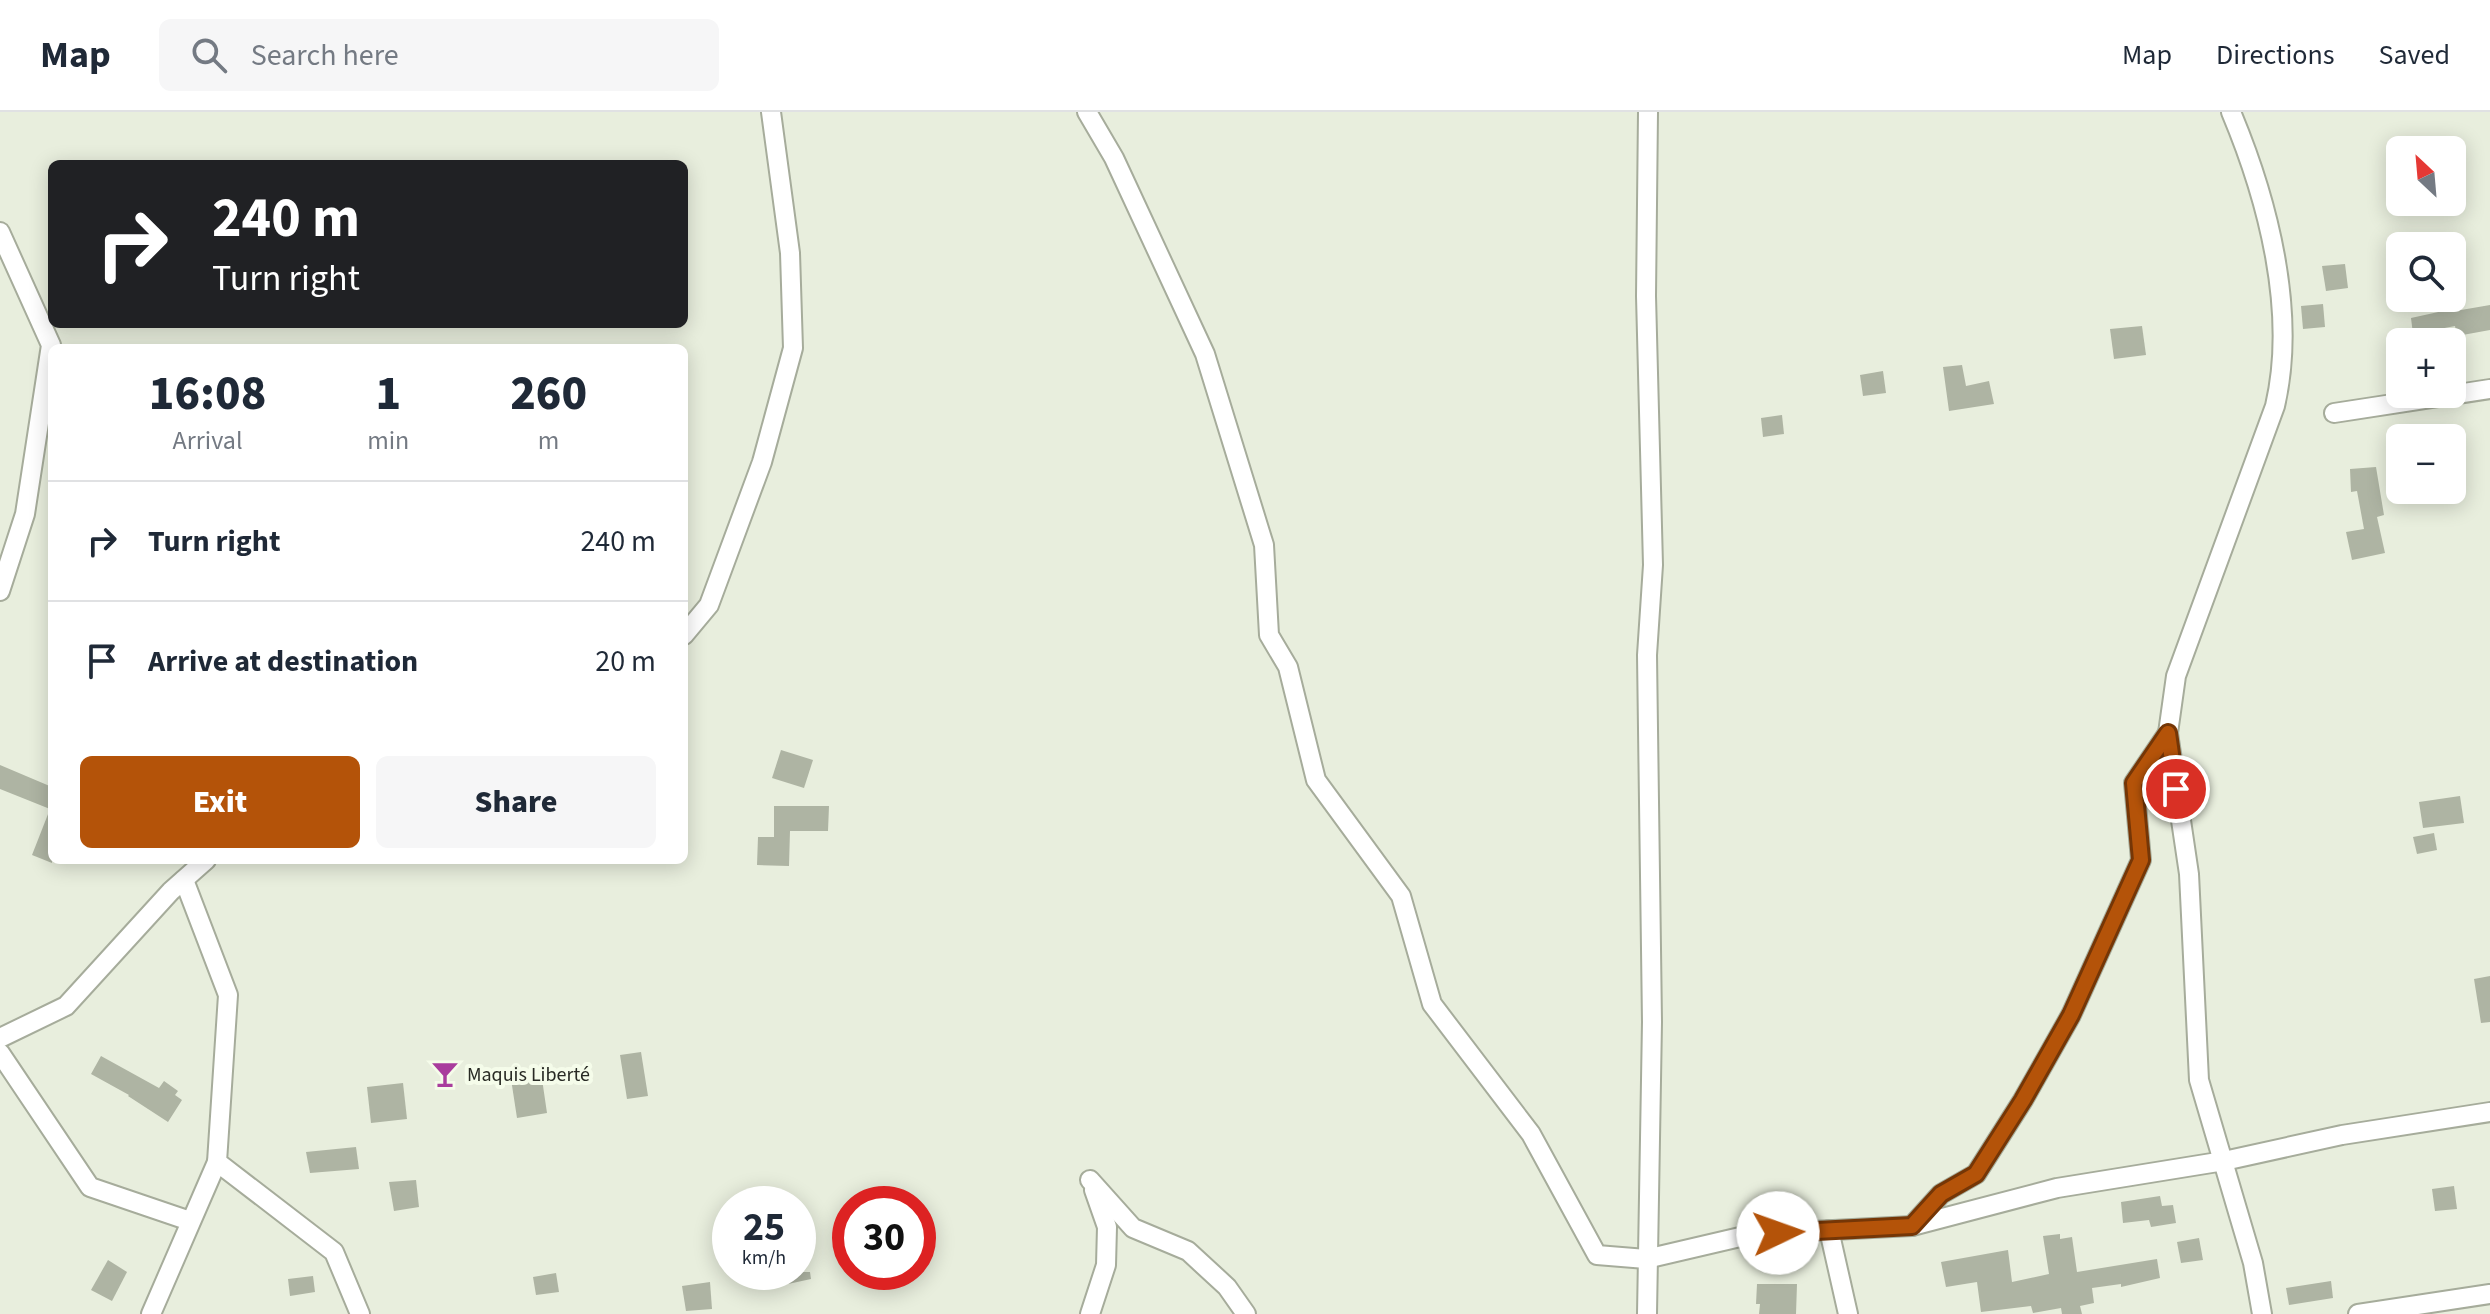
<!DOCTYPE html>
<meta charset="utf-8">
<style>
:root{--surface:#fff;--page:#f6f6f7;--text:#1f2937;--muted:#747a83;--line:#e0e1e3;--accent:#b45309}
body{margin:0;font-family:"Source Sans 3",sans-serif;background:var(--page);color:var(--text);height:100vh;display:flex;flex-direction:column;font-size:30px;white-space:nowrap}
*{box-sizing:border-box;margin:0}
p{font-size:26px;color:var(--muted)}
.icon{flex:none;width:44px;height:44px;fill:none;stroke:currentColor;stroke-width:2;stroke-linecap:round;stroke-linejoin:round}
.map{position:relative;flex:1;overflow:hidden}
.drawer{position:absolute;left:48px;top:232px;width:640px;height:520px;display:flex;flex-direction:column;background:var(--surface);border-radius:12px;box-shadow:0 4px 20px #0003}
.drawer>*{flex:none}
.top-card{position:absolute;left:48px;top:48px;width:640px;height:168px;border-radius:12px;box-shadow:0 4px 20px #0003;background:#202124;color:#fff;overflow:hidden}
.needle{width:52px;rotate:334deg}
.fabs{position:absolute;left:2386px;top:24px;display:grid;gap:16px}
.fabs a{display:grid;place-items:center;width:80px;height:80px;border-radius:12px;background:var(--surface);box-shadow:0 4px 20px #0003;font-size:40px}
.speed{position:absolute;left:712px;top:1074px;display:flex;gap:16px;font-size:40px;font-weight:700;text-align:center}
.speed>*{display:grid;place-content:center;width:104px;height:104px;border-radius:50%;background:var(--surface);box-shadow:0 4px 20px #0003;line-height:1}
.speed small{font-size:20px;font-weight:400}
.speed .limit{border:12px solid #d22;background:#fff;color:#111}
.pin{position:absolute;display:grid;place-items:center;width:68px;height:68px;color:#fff;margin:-34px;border:4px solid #fff;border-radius:50%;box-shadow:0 2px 8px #0007}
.me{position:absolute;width:88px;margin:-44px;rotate:87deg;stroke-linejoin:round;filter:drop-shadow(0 0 6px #0008)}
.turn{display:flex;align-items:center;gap:28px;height:168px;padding:0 32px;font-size:36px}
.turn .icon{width:104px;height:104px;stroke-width:2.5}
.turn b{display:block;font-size:56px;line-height:68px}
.eta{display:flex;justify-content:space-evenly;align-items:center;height:136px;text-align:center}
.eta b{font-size:48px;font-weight:800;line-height:56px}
.primary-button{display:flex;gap:16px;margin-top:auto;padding:16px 32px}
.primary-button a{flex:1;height:92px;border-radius:12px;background:var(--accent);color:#fff;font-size:32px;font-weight:800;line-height:92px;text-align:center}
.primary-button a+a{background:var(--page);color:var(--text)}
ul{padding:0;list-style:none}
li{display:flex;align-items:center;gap:24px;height:120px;padding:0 32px;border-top:2px solid var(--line)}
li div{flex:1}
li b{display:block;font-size:30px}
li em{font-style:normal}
header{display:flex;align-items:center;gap:48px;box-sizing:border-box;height:112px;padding:0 40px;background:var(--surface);border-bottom:2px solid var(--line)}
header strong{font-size:38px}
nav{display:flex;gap:44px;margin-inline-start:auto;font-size:28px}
.search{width:560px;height:72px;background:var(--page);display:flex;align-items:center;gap:20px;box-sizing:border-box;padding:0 28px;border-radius:12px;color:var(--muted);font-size:30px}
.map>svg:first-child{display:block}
.building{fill:#aeb4a3}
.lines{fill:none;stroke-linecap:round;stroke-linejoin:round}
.minor-casing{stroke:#a6ac9b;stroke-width:22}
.minor{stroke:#fff;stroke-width:18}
.route-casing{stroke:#753606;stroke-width:20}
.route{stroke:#b45309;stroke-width:14}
.labels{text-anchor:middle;stroke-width:8;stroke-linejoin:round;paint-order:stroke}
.poi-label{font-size:20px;fill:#282a24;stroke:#f5fcea;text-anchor:start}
</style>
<header>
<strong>Map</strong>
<div class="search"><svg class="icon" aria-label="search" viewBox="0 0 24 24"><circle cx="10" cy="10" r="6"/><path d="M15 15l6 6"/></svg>Search here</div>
<nav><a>Map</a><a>Directions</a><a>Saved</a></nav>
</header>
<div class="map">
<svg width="2490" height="1202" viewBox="0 0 2490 1202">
<rect width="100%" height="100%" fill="#e8eedd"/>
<!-- building -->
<g class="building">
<path d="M2345,152L2348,176L2326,179L2322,154Z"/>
<path d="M2323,192L2325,215L2303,217L2301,194Z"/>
<path d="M2490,193V218L2457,224L2455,214L2413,222L2411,206L2461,195V198Z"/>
<path d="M2142,214L2146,243L2114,247L2110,217Z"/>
<path d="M1962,253L1966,274L1989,269L1994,292L1949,299L1943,255Z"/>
<path d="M1883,259L1886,281L1863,284L1860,263Z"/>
<path d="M1782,303L1784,322L1763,325L1761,306Z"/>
<path d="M2376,355L2384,403L2377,405L2385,441L2352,448L2346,420L2364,417L2357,379L2351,380L2350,357Z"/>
<path d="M781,638L813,648L804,676L772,666Z"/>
<path d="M0,653L52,675V751L32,743L50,697L0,677Z"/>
<path d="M2460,684L2464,711L2423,716L2419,690Z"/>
<path d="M774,694H829L828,719H790L789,754L757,753L758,725H774Z"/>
<path d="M2434,721L2437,738L2417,742L2413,725Z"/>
<path d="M2490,864V910L2481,911L2474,867Z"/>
<path d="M641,940L648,984L627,987L620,943Z"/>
<path d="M101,944L159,976L164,969L178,979L175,983L182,988L168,1010L128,984L129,983L91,962Z"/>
<path d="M530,963L531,968L542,967L547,1001L517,1006L511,967Z"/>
<path d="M403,971L407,1007L371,1011L367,975Z"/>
<path d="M356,1035L359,1057L310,1061L306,1040Z"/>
<path d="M416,1068L419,1095L394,1099L389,1070Z"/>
<path d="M2454,1074L2457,1097L2435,1099L2432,1077Z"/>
<path d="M2160,1084L2162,1094L2173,1093L2176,1111L2151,1115L2149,1108L2123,1111L2121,1090Z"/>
<path d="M2060,1122V1127L2072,1125L2077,1160L2157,1147L2160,1166L2121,1175V1172L2092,1176L2094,1191L2080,1194L2082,1202H2062L2061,1196L2033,1201L2031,1194L1981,1200L1977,1170L1946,1175L1941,1150L2008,1138L2012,1170L2049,1162L2043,1124Z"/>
<path d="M2199,1126L2203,1148L2181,1151L2177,1130Z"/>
<path d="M108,1148L127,1160L112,1189L91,1178Z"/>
<path d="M762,1160H810L811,1167L765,1177Z"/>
<path d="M556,1161L559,1180L536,1183L533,1165Z"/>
<path d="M313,1164L315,1180L290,1184L288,1167Z"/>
<path d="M2331,1169L2333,1186L2289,1193L2286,1176Z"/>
<path d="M710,1170L712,1197L686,1199L682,1174Z"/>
<path d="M1757,1172H1797L1796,1202H1759L1760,1192H1756Z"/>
</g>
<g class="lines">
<!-- minor casing -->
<g class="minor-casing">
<g id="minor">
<path d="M1087,0L1114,46L1205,242L1264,433L1269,523L1288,555L1316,668L1401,784L1432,892L1531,1022L1597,1143L1646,1147L1753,1122L1912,1114L2057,1076L2224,1049L2342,1023L2490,1000"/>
<path d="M2231,0C2268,88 2297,200 2275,294L2176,564L2168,621L2189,762L2199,968L2253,1151L2262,1202"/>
<path d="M0,120L51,233L25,402L0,479"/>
<path d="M2334,301L2490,277"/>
<path d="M684,523L709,493L762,350L793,236L790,141L771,0"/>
<path d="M184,768L228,883L217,1050L334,1140L360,1202"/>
<path d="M0,926L66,894L171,779L206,748"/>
<path d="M0,941L90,1075L190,1109"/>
<path d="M1090,1068L1133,1116L1188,1139L1227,1175L1246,1202"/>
<path d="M1912,1114L1941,1082L1976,1062L2023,988L2071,903L2141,748L2134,671L2168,621"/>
<path d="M1829,1118L1848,1202"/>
<path d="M151,1202L217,1050"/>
<path d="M1090,1202L1106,1153L1107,1115L1094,1078"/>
<path d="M1647,1202L1652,910L1647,543L1653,453L1646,184L1648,0"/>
<path d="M2358,1202L2490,1182"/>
</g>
</g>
<!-- minor -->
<use href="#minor" class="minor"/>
</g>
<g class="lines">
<!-- route casing -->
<g class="route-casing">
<path id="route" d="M1778,1121L1912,1114L1941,1082L1976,1062L2023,988L2071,903L2141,748L2134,671L2168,621L2176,677"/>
</g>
<!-- route -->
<use href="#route" class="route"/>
</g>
<!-- icons -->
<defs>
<g id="bar-bare" transform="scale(2.16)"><path d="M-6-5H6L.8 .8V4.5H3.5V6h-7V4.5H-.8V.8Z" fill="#a93d9d" stroke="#f5fcea" stroke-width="2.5" paint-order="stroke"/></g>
</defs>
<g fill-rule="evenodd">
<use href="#bar-bare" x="445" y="962"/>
</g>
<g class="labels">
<!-- poi labels -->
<g class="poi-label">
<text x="467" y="969">Maquis Liberté</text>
</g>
</g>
</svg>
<div class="fabs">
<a><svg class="needle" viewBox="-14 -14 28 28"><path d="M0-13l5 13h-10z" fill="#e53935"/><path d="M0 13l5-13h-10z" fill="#747a83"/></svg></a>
<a><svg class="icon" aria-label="search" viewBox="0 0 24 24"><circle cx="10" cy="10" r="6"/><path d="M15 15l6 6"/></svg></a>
<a>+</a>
<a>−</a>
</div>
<div class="speed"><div>25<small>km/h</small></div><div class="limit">30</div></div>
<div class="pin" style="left:2176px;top:677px;background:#d93025"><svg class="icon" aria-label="arrive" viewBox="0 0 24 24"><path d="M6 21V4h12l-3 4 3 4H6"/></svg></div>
<svg class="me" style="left:1778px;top:1121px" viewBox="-20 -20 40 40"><circle r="19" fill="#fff"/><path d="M0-13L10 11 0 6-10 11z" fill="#b45309"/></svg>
<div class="top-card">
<div class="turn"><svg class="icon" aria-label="right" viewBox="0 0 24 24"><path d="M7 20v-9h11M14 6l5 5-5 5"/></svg><div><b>240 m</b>Turn right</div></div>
</div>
<section class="drawer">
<div class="eta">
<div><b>16:08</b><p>Arrival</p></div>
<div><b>1</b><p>min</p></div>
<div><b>260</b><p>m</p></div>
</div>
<ul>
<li><svg class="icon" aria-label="right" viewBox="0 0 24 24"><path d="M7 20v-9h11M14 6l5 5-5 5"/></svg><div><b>Turn right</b></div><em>240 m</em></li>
<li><svg class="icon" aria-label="arrive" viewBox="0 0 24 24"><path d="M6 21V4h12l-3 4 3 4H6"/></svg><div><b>Arrive at destination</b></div><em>20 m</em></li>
</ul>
<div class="primary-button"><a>Exit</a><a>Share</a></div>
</section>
</div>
